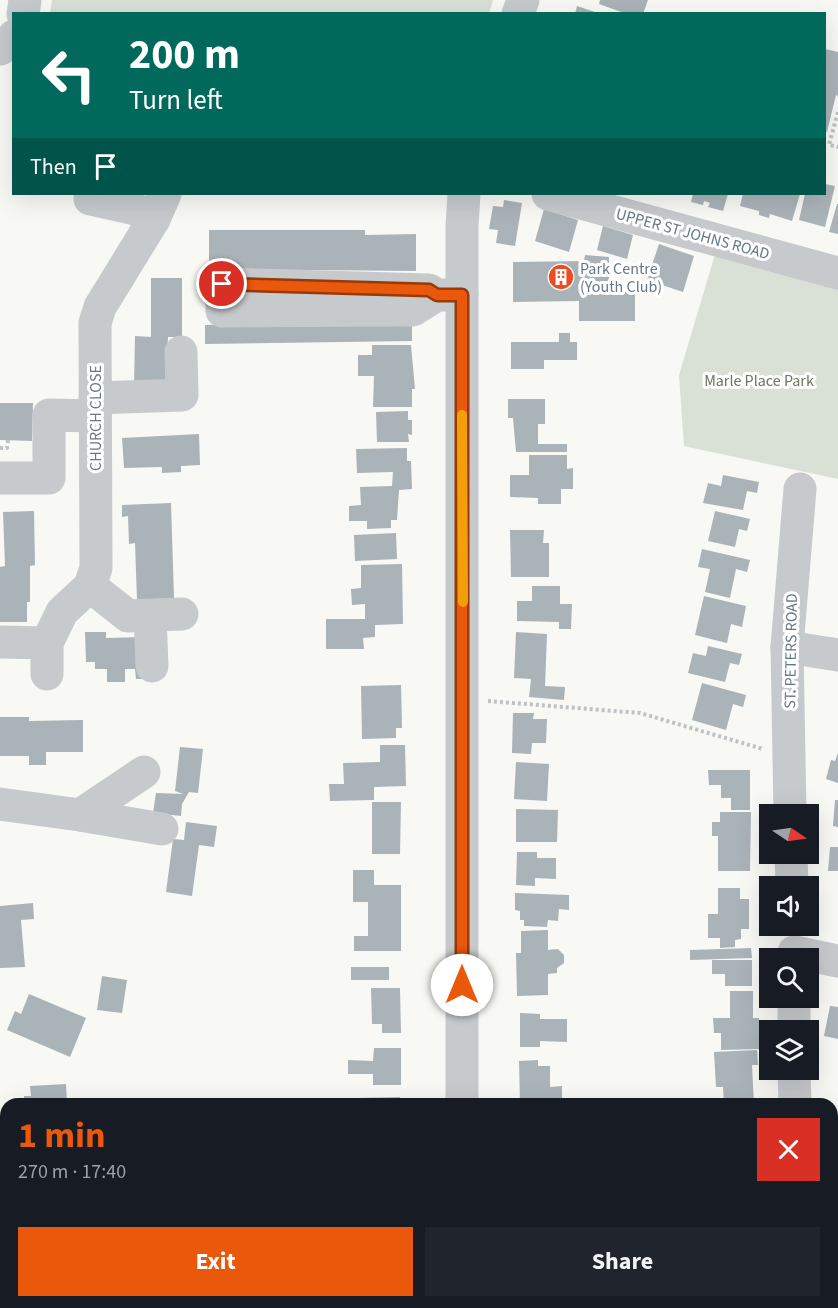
<!DOCTYPE html>
<meta charset="utf-8">
<style>
:root{--surface:#171b24;--page:#20242c;--text:#f1f3f6;--muted:#9ea1a6;--accent:#ea580c}
body{margin:0;font-family:"Source Sans 3",sans-serif;background:var(--page);color:var(--text);height:100vh;display:flex;flex-direction:column;font-size:22px;white-space:nowrap}
*{box-sizing:border-box;margin:0}
p{font-size:20px;color:var(--muted)}
.icon{flex:none;width:33px;height:33px;fill:none;stroke:currentColor;stroke-width:2;stroke-linecap:round;stroke-linejoin:round}
.map{position:relative;flex:1;overflow:hidden}
.side{position:absolute;left:0px;top:1098px;width:838px;height:210px;display:flex;flex-direction:column;background:var(--surface);border-radius:18px 18px 0 0;box-shadow:0 6px 24px #0002}
.side>*{flex:none}
.guide{position:absolute;left:12px;top:12px;width:814px;height:183px;border-radius:0px;box-shadow:0 6px 24px #0002;background:#00695c;color:#fff;overflow:hidden}
.needle{width:39px;rotate:103deg}
.controls{position:absolute;left:759px;top:804px;display:grid;gap:12px}
.controls a{display:grid;place-items:center;width:60px;height:60px;border-radius:0px;background:var(--surface);box-shadow:0 6px 24px #0002;font-size:30px}
.pin{position:absolute;display:grid;place-items:center;width:51px;height:51px;color:#fff;margin:-26px;border:3px solid #fff;border-radius:50%;box-shadow:0 2px 6px #0007}
.me{position:absolute;width:66px;margin:-33px;rotate:0deg;stroke-linejoin:round;filter:drop-shadow(0 0 4px #0008)}
.turn{display:flex;align-items:center;gap:21px;height:126px;padding:0 18px;font-size:27px}
.turn .icon{width:78px;height:78px;stroke-width:2.5}
.turn b{display:block;font-size:42px;line-height:51px}
.then{display:flex;align-items:center;height:57px;padding:0 18px;background:#0003;gap:12px;font-size:22px}
.round{display:grid;place-items:center;flex:none;width:63px;height:63px;border-radius:0px;background:var(--page)}
.headline{display:flex;align-items:center;justify-content:space-between;height:102px;padding:0 18px}
h1{font-size:36px;font-weight:700;line-height:45px;color:var(--accent)}
.cta{display:flex;gap:12px;margin-top:auto;padding:12px 18px}
.cta a{flex:1;height:69px;border-radius:0px;background:var(--accent);color:#fff;font-size:24px;font-weight:700;line-height:69px;text-align:center}
.cta a+a{background:var(--page);color:var(--text)}
.map>svg:first-child{display:block}
.green{fill:#d9e0d6}
.building{fill:#aab3b8}
.lines{fill:none;stroke-linecap:round;stroke-linejoin:round}
.path{stroke:#bfc2c4;stroke-width:4;stroke-dasharray:3 3;stroke-linecap:butt}
.minor{stroke:#c6cacd;stroke-width:33}
.route-casing{stroke:#983908;stroke-width:15}
.route{stroke:#ea580c;stroke-width:10}
.slow{stroke:#f59e0b;stroke-width:10}
.labels{text-anchor:middle;stroke-width:6;stroke-linejoin:round;paint-order:stroke}
.street-label{font-size:16px;fill:#667987;stroke:#fff}
.poi-label{font-size:16px;fill:#667987;stroke:#fff;text-anchor:start}
.park-label{font-size:16px;fill:#667961;stroke:#fff}
</style>
<div class="map">
<svg width="838" height="1308" viewBox="0 0 838 1308">
<rect width="100%" height="100%" fill="#f8f8f5"/>
<!-- green -->
<g class="green">
<path d="M52,0H493L489,14L50,13Z"/>
<path d="M716,251L838,285V479L684,446L679,375Z"/>
</g>
<!-- building -->
<g class="building">
<path d="M600,0H648L643,14H627L599,4Z"/>
<path d="M577,6L598,13V14H575Z"/>
<path d="M825,49L838,52V96L836,95L827,132L825,131Z"/>
<path d="M825,184L835,186L825,227L799,220L805,194H825Z"/>
<path d="M693,194H728L723,211L708,207L710,203L704,201L703,205L691,202Z"/>
<path d="M743,194H800L792,221L770,214L769,218L759,215V211L740,206Z"/>
<path d="M504,200L522,203L515,246L496,243L498,230L489,229L493,206L503,207Z"/>
<path d="M837,204H838V234L829,232Z"/>
<path d="M544,209L578,220L569,252L535,241Z"/>
<path d="M603,226L633,235L627,259L597,250Z"/>
<path d="M209,230H365V235L416,234V271L209,269Z"/>
<path d="M659,244L694,256L683,292L647,280Z"/>
<path d="M585,255L609,257V292H635V321H579V301L513,302V262L584,261Z"/>
<path d="M151,278H182V337H168L166,389H134L135,336L151,337Z"/>
<path d="M412,322V341L205,344V325Z"/>
<path d="M559,333H570V342H577V360H544V369H511V342H559Z"/>
<path d="M372,345H411L415,389H412V407H373L374,376H358V355H372Z"/>
<path d="M508,399H545V424H538V444H567V452H516L513,418H508Z"/>
<path d="M0,403H33L32,441L0,440Z"/>
<path d="M408,411V420H412V435L408,434L409,442H377L376,412Z"/>
<path d="M199,434L200,465L181,466V472L162,473V467L124,468L122,438Z"/>
<path d="M407,448V461H411L412,489L399,490L397,520H391V528L367,529V521H349V506L361,505L360,487L392,486L393,472L357,473L356,449Z"/>
<path d="M529,455H567V469L573,468V489H561V504H538V498L510,497V475H529Z"/>
<path d="M723,475L759,482L757,493L747,491L743,510L703,503L708,483L721,486Z"/>
<path d="M171,503L174,598L137,600L135,543L129,544L128,516L122,517V505Z"/>
<path d="M34,511L35,565L30,566V602H27V622H0V567L5,566L3,512Z"/>
<path d="M715,511L750,519L747,531L739,529L735,547L708,541Z"/>
<path d="M510,530H544L543,543H549V577H511Z"/>
<path d="M396,533L397,559L355,561L354,535Z"/>
<path d="M702,549L750,560L747,572L736,569L730,598L705,592L710,569L698,567Z"/>
<path d="M402,564L403,624L375,625V637L363,638L364,649H326V619H365V604L352,605L351,589L361,588V565Z"/>
<path d="M532,586H560V604H572L571,629H559V622L517,621V601H532Z"/>
<path d="M704,596L746,606L742,627L731,624L727,643L695,635Z"/>
<path d="M85,632H106V638L144,637L145,679H136L135,669H125V682H107V669H95V662H86Z"/>
<path d="M516,632L547,634L545,686L565,687L564,700L529,697L531,679L514,678Z"/>
<path d="M708,646L742,654L739,665L730,663L725,682L688,673L693,653L706,656Z"/>
<path d="M702,683L746,695L743,707L733,704L726,730L692,720Z"/>
<path d="M401,685L402,728H396V738L362,739L361,686Z"/>
<path d="M513,713H534L533,719H547L546,743H532L531,754L512,753Z"/>
<path d="M0,717H29V721L83,720V752H46V765H29V756H0Z"/>
<path d="M380,745H405L406,786L374,787V800L330,801L329,784H344L343,763L380,762Z"/>
<path d="M180,747L203,749L198,793L189,792L182,804L181,816L153,813L156,793L183,794L175,791Z"/>
<path d="M838,753V783L826,779L831,760L835,761Z"/>
<path d="M516,762L549,764L547,801L514,799Z"/>
<path d="M708,770H750V810H731V798H721V785H709Z"/>
<path d="M835,800H838V827L833,826Z"/>
<path d="M372,802H401L400,854H372Z"/>
<path d="M516,809L558,810L557,842H516Z"/>
<path d="M720,812H751L750,871H718V836H712V822H720Z"/>
<path d="M186,822L217,826L214,847L199,845L192,896L166,892L173,839L184,840Z"/>
<path d="M830,847H838V871H828Z"/>
<path d="M517,852H537V858H556V879L535,878V886L516,885Z"/>
<path d="M353,870H374V885H401V951H354V936H368V902H353Z"/>
<path d="M718,888H740V899H749V929H741V939L735,940V947L720,948V938H708V914H718Z"/>
<path d="M515,893L569,895V910L559,909L558,921L548,920L547,927L524,926V920H520V911L515,910Z"/>
<path d="M33,903L34,919L21,920L25,967L0,968V906Z"/>
<path d="M548,930V950L558,949L564,955V963L557,968V973L548,974V995L517,996L516,953H521V931Z"/>
<path d="M751,948L752,958L690,960V950Z"/>
<path d="M712,960H752V986H725V974H712Z"/>
<rect x="351" y="967" width="38" height="13"/>
<path d="M102,976L127,980L122,1013L97,1010Z"/>
<path d="M371,988H400L401,1033H382V1024H372Z"/>
<path d="M730,991H753V1018H759V1049L721,1050V1033H714L713,1018H730Z"/>
<path d="M29,994L86,1018L70,1057L7,1030L15,1011L21,1014Z"/>
<path d="M830,1006L838,1007V1039L824,1036Z"/>
<path d="M520,1013L540,1014V1019H567V1042L540,1041V1047H520Z"/>
<path d="M374,1048H401V1085H373V1074H348V1060L373,1061Z"/>
<path d="M757,1050L758,1065H752L754,1104H724L723,1087H716L714,1052Z"/>
<path d="M538,1060V1066H550V1087L562,1086V1102L520,1104L519,1061Z"/>
<path d="M66,1084L67,1104H24V1096H31L30,1086Z"/>
<path d="M400,1097V1104H356V1098Z"/>
<path d="M52,1302H75V1306L97,1305V1308H53Z"/>
<path d="M344,1302H402L403,1307L344,1308Z"/>
<path d="M725,1302H760L761,1308H725Z"/>
</g>
<g class="lines">
<!-- path -->
<g class="path">
<path d="M838,112L829,145L838,147"/>
<path d="M0,448H7L8,440"/>
<path d="M488,701L640,713L763,749"/>
</g>
<!-- minor -->
<g class="minor">
<path d="M23,14L25,0"/>
<path d="M518,14L523,0"/>
<path d="M0,49L9,44L14,36"/>
<path d="M548,194L838,273"/>
<path d="M90,199L135,209L154,219"/>
<path d="M437,295L429,290L222,284V311L413,310L437,295H462"/>
<path d="M95,398L182,395L181,352"/>
<path d="M0,478H49V415L95,416"/>
<path d="M90,586L128,616L182,614"/>
<path d="M150,616L152,666"/>
<path d="M0,642L47,643V674"/>
<path d="M47,643L62,612L90,586L96,568L95,323L100,307L154,219L165,194"/>
<path d="M787,647L838,655"/>
<path d="M0,804L80,815L144,772"/>
<path d="M790,814L787,647L800,489"/>
<path d="M80,815L162,829"/>
<path d="M791,854L792,886"/>
<path d="M794,958V952L838,961"/>
<path d="M794,998V1030"/>
<path d="M794,1070L795,1104"/>
<path d="M462,1104V226L464,194"/>
<path d="M0,1220L6,1299"/>
<path d="M462,1302V1308"/>
</g>
</g>
<g class="lines">
<!-- route casing -->
<g class="route-casing">
<path id="route" d="M222,284L429,290L437,295H462V985"/>
</g>
<!-- route -->
<use href="#route" class="route"/>
<!-- slow -->
<path class="slow" d="M462,415L463,602"/>
</g>
<!-- icons -->
<defs>
<g id="building-disc" transform="scale(1.35)"><circle r="9.5" fill="#eb4e22" stroke="#fff"/><path d="M-4-6H4V6H1V3H-1V6H-4ZM-2.5-4.3h1.7v1.8h-1.7ZM.8-4.3h1.7v1.8H.8ZM-2.5-1h1.7V.8h-1.7ZM.8-1h1.7V.8H.8Z" fill="#fff"/></g>
</defs>
<g fill-rule="evenodd">
<use href="#building-disc" x="561" y="277"/>
</g>
<g class="labels">
<!-- street labels -->
<g class="street-label">
<text transform="translate(693 233) rotate(15)" y="6">UPPER ST JOHNS ROAD</text>
<text transform="translate(95 418) rotate(-90)" y="6">CHURCH CLOSE</text>
<text transform="translate(790 651) rotate(-89)" y="6">ST. PETERS ROAD</text>
</g>
<!-- poi labels -->
<g class="poi-label">
<text x="580" y="274">Park Centre<tspan x="580" dy="18">(Youth Club)</tspan></text>
</g>
<!-- park labels -->
<g class="park-label">
<text x="759" y="386">Marle Place Park</text>
</g>
</g>
</svg>
<div class="controls">
<a><svg class="needle" viewBox="-14 -14 28 28"><path d="M0-13l5 13h-10z" fill="#e53935"/><path d="M0 13l5-13h-10z" fill="#9ea1a6"/></svg></a>
<a><svg class="icon" aria-label="sound" viewBox="0 0 24 24"><path d="M4 9h4l5-4v14l-5-4H4zM17 9q2 3 0 6"/></svg></a>
<a><svg class="icon" aria-label="search" viewBox="0 0 24 24"><circle cx="10" cy="10" r="6"/><path d="M15 15l6 6"/></svg></a>
<a><svg class="icon" aria-label="layers" viewBox="0 0 24 24"><path d="M12 4l9 5-9 5-9-5zM3 14l9 5 9-5"/></svg></a>
</div>
<div class="pin" style="left:222px;top:284px;background:#d93025"><svg class="icon" aria-label="arrive" viewBox="0 0 24 24"><path d="M6 21V4h12l-3 4 3 4H6"/></svg></div>
<svg class="me" style="left:462px;top:985px" viewBox="-20 -20 40 40"><circle r="19" fill="#fff"/><path d="M0-13L10 11 0 6-10 11z" fill="#ea580c"/></svg>
<div class="guide">
<div class="turn"><svg class="icon" aria-label="left" viewBox="0 0 24 24"><path d="M17 20v-9H6M10 6l-5 5 5 5"/></svg><div><b>200 m</b>Turn left</div></div>
<div class="then">Then<svg class="icon" aria-label="arrive" viewBox="0 0 24 24"><path d="M6 21V4h12l-3 4 3 4H6"/></svg></div>
</div>
<section class="side">
<div class="headline"><div><h1>1 min</h1><p>270 m · 17:40</p></div><a class="round" style="background:#d93025;color:#fff"><svg class="icon" aria-label="close" viewBox="0 0 24 24"><path d="M6 6l12 12M18 6L6 18"/></svg></a></div>
<div class="cta"><a>Exit</a><a>Share</a></div>
</section>
</div>
